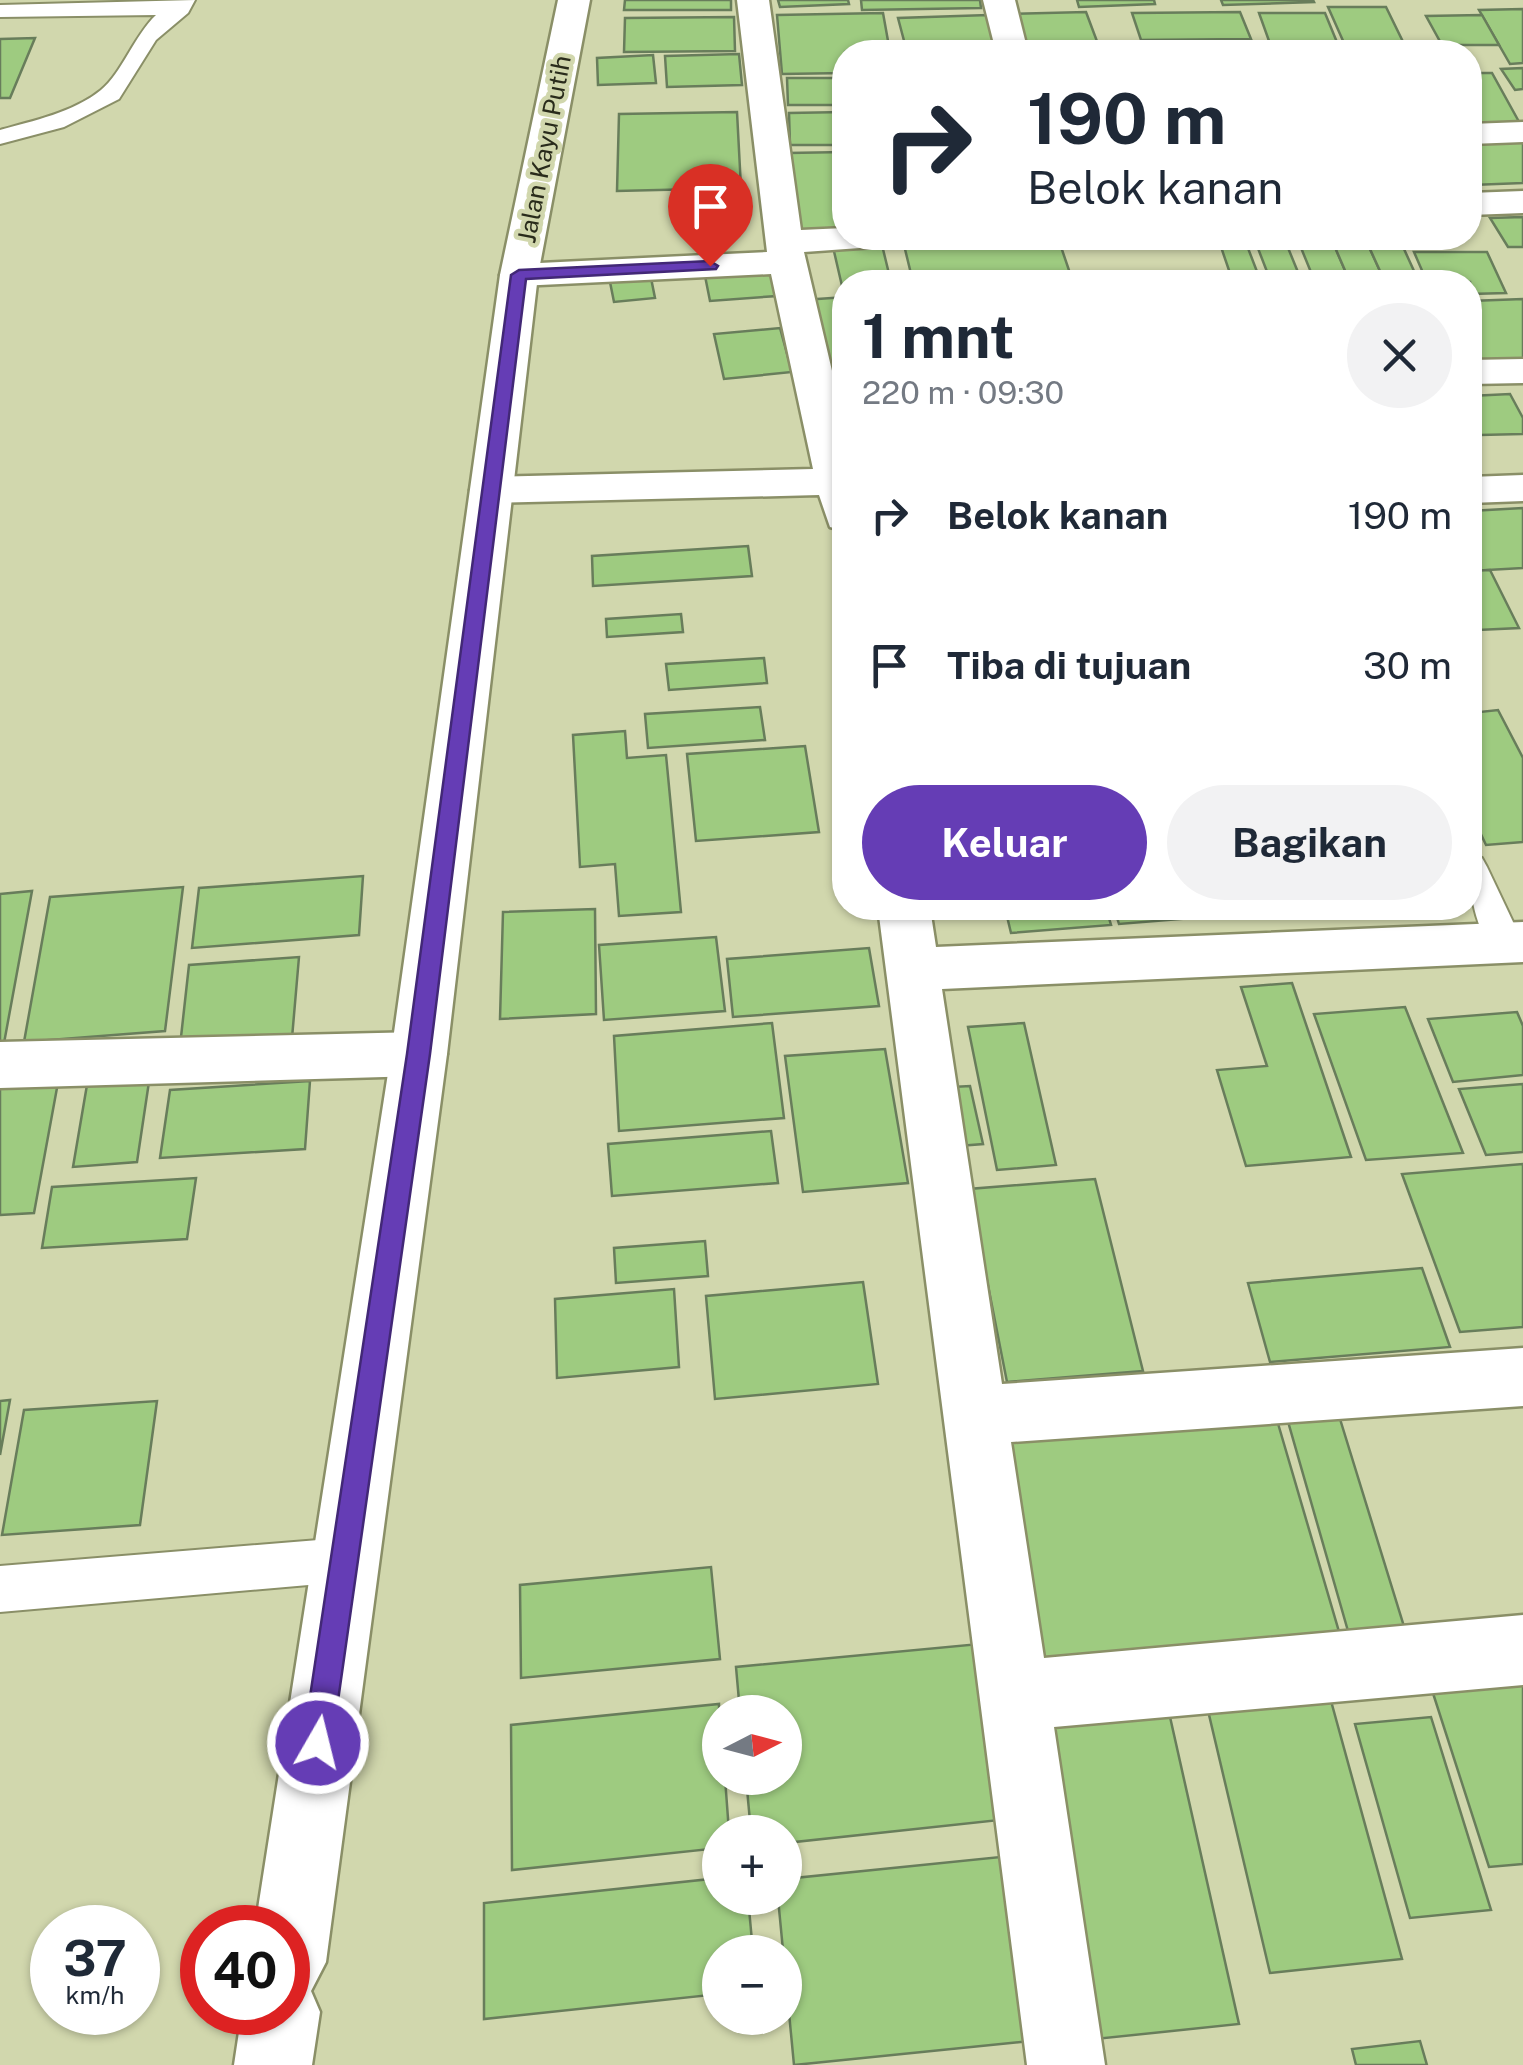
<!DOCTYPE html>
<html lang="id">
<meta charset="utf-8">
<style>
:root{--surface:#fff;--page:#f2f2f3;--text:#1f2937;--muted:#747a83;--accent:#653db5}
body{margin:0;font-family:"Public Sans",sans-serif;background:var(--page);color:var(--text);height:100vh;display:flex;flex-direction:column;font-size:38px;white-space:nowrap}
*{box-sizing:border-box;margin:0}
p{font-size:32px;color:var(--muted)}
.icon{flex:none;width:55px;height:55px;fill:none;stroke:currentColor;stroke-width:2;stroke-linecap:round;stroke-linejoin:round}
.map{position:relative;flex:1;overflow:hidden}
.side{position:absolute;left:832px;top:270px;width:650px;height:650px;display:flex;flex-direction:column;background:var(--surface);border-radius:40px;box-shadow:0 2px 8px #0004}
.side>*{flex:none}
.top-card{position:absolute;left:832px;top:40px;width:650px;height:210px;border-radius:40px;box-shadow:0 2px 8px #0004;background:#fff;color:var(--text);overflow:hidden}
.needle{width:65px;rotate:84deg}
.controls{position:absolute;left:702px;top:1695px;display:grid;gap:20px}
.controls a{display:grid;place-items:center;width:100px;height:100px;border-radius:50%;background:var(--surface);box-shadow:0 2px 8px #0004;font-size:50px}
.speed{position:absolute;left:30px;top:1905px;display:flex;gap:20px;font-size:50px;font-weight:700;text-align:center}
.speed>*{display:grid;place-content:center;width:130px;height:130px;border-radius:50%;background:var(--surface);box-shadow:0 2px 8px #0004;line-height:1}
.speed small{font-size:25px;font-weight:400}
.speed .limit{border:15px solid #d22;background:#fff;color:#111}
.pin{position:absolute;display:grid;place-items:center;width:85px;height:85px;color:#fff;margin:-102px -42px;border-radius:50% 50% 50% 0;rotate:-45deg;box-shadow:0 0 10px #0007}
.pin .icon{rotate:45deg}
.me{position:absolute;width:110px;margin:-55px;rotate:8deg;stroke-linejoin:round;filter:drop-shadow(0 0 8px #0008)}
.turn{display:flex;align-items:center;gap:35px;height:210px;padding:0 30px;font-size:45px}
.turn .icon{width:130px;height:130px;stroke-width:2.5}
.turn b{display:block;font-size:70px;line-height:85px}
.round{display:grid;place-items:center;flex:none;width:105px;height:105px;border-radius:52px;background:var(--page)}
.summary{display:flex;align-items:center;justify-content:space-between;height:170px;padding:0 30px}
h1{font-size:60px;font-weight:700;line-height:75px}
.cta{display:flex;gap:20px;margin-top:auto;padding:20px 30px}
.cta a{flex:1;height:115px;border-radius:60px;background:var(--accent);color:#fff;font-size:40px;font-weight:700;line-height:115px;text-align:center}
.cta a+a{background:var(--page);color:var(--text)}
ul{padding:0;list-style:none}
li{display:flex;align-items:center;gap:30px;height:150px;padding:0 30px}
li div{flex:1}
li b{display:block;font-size:38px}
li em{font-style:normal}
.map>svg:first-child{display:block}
.building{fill:#9ecb80;stroke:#687d5b;stroke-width:2.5}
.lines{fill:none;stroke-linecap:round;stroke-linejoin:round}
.lane-casing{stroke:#8a8f67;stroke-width:4}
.street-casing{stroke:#8a8f67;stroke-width:5}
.secondary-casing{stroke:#8a8f67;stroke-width:5}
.lane{fill:#fff;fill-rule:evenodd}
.street{fill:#fff;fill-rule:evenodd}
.secondary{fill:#fff;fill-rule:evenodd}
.route{fill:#653db5;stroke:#422876;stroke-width:2.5}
.labels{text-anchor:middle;stroke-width:9;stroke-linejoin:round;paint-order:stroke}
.street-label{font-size:25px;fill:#292b1b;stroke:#d1d7ad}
</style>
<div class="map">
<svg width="1523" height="2065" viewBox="0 0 1523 2065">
<rect width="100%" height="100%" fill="#d1d7ad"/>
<!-- building -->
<g class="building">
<path d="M625,0H731V10H624Z"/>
<path d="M778,0H848L849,4L780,7Z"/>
<path d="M861,0H980L981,8L862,10Z"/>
<path d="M1077,0H1154L1155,4L1079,7Z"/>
<path d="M1221,0H1313L1314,2L1223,5Z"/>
<path d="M1328,7H1386L1408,52H1348Z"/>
<path d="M1523,9V63L1510,64L1479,10Z"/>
<path d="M1086,12L1101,52H1021L1009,14Z"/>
<path d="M1240,12L1251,39L1141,40L1132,13Z"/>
<path d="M883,13L890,52H845V73L782,74L777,15Z"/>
<path d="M1259,13H1325L1341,52H1273Z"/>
<path d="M988,15L1000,52H907L898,18Z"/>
<path d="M1482,15L1499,45H1442L1426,16Z"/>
<path d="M734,17L735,51L624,52L625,18Z"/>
<path d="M35,38L10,98H0V39Z"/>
<path d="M739,54L742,85L667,87L665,56Z"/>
<path d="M653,55L656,83L598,85L597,58Z"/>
<path d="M1523,68V89L1515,90L1501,69Z"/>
<path d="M1470,73H1492L1523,129L1470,130Z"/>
<path d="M787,78H845V105H788Z"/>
<path d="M737,112L741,188L617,191L619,114Z"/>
<path d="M845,112V145H790L789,113Z"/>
<path d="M1517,135L1523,144V183L1472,185L1470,137Z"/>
<path d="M845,152V236L799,238L788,153Z"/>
<path d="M1523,217V247H1508L1490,218Z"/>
<path d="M977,238H1058L1073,282H900H913L904,245L978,242Z"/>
<path d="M1254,238H1284L1302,282H1271Z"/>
<path d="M1297,238H1331L1350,282H1315Z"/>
<path d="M1331,238H1365L1385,282H1350Z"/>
<path d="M1365,238H1399L1419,282H1385Z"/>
<path d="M1246,243L1261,282H1233L1220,244Z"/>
<path d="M882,245L891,282L842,286L833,247Z"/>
<path d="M1414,252H1487L1506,293L1470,294V282H1427Z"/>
<path d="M770,271L777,296L710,301L705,276Z"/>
<path d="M651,278L655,298L614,302L610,282Z"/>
<path d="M845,297V452L804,300Z"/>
<path d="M1523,299V366L1470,367V301Z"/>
<path d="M780,328L792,372L724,379L714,334Z"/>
<path d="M1510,394L1523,418V434L1480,435L1470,416V396Z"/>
<path d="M1523,508V568L1470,571V511Z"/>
<path d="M748,546L752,576L593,586L592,556Z"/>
<path d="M1490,570L1519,628L1478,630L1470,614V571Z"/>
<path d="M681,614L683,632L607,637L606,619Z"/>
<path d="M764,658L767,683L669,690L666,664Z"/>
<path d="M760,707L765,740L648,748L645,714Z"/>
<path d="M1498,710L1523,758V842L1486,845L1470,811V713Z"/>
<path d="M625,731L627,758L666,755L681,912L619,916L615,864L580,867L573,735Z"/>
<path d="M805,746L819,832L696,841L687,754Z"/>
<path d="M363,876L359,935L192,948L199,888Z"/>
<path d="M183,887L165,1031L24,1042L50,897Z"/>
<path d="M32,891L2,1054H0V894Z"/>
<path d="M917,908H994L996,912L919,919Z"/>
<path d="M1005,908H1106L1111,925L1011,933Z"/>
<path d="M1114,908H1228L1231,915L1119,924Z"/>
<path d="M595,909L596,1014L500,1019L503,912Z"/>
<path d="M716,937L725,1011L604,1020L599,945Z"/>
<path d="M869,948L879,1006L733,1017L727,959Z"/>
<path d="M299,957L292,1038L180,1046L189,965Z"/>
<path d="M1292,983L1351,1157L1246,1166L1217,1070L1267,1066L1241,987Z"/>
<path d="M1405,1007L1463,1153L1366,1160L1314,1014Z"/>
<path d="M1517,1012L1523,1026V1075L1453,1082L1428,1019Z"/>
<path d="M772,1023L784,1118L619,1131L614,1036Z"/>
<path d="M1024,1023L1056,1165L997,1170L968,1027Z"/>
<path d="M885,1049L908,1183L803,1192L785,1056Z"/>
<path d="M150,1075L137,1162L73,1167L88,1079Z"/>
<path d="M59,1077L34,1213L0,1215V1080Z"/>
<path d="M310,1081L305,1149L160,1158L170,1090Z"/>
<path d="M1523,1084V1152L1486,1155L1459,1089Z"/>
<path d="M970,1086L983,1144L946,1147L934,1088Z"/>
<path d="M771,1131L778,1183L612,1196L608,1144Z"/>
<path d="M1523,1164V1327L1460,1332L1402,1174Z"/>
<path d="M196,1178L187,1239L42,1248L52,1187Z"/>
<path d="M1095,1179L1143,1371L1007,1382L969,1189Z"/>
<path d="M705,1241L708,1276L616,1283L614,1248Z"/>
<path d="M1422,1268L1450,1347L1270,1362L1248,1283Z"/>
<path d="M863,1282L878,1384L715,1399L706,1296Z"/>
<path d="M674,1289L679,1367L557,1378L555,1299Z"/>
<path d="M10,1400L0,1455V1401Z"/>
<path d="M157,1401L140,1525L2,1535L24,1410Z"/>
<path d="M1272,1403L1342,1642L1044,1672L997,1427Z"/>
<path d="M1336,1406L1410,1646L1354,1652L1285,1411Z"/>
<path d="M711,1567L720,1659L521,1678L520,1585Z"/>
<path d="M979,1644L1009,1819L785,1843V1832H751L746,1778H785V1712H740L736,1667Z"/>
<path d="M1523,1678V1864L1489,1867L1431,1687Z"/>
<path d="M1328,1690L1402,1959L1270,1973L1206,1702Z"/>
<path d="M719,1704L720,1778H725L729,1832H720V1848L512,1870L511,1725Z"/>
<path d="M1168,1708L1239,2024L1086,2040L1028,1721Z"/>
<path d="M1431,1717L1491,1910L1410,1918L1355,1724Z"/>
<path d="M1010,1856L1041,2040L794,2065L778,1898H785V1879Z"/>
<path d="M720,1878V1898H748L753,1952H720V1994L484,2019V1903Z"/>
<path d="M1420,2041L1427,2065H1356L1352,2049Z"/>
</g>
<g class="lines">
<!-- lane casing -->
<g class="lane-casing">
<g id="lane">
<path d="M195,0L188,13L156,40L119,99L64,127L0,144V130C33,121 74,112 101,90C122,73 134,36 156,15L0,17V5Z"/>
<path d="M1470,854L1482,858L1487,867L1523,943L1518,953L1505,957L1492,953C1472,915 1470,896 1470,854Z"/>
<path d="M343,1538L359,1544L366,1560L359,1576L343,1582L0,1612V1566Z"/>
</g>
</g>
<!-- street casing -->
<g class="street-casing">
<g id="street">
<path d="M737,0H769L801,230L845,228V238H893L888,246L804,252L845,426V531L830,527L819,495L491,503L476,499L470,490L476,481L491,477L813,469L771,274L519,286L506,283L500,275L506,267L519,264L767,252Z"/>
<path d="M983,0H1015L1028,52H996Z"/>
<path d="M1523,122V142L1470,144V124Z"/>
<path d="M1523,191V213L1470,215V193Z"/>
<path d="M1523,359V383L1470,384V360Z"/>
<path d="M1523,475V501L1470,503V477Z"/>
<path d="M878,908H930L936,947L1523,922V962L942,989L1002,1384L1523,1348V1406L1011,1442L1044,1658L1523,1615V1685L1054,1727L1105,2065H1027Z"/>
<path d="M419,1032L439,1038L447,1054L439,1070L419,1076L0,1088V1042Z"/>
</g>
</g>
<!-- secondary casing -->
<g class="secondary-casing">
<path id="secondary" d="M558,0H590L538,275L447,1054L326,1962L311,1991L320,2012L312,2065H234L242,2012H288V1928H255L391,1054L500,275Z"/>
</g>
<!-- lane -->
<use href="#lane" class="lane"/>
<!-- street -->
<use href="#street" class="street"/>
<!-- secondary -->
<use href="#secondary" class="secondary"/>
</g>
<!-- route -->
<path class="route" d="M710,261L718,266L716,269L526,279L430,1054L332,1743L328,1753L318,1757L307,1753L303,1743L407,1054L511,275L519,270Z"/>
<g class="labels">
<!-- street labels -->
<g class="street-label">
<text transform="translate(544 149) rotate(-79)" y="9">Jalan Kayu Putih</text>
</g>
</g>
</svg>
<div class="controls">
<a><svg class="needle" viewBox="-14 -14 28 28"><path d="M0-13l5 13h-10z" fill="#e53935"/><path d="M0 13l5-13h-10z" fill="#747a83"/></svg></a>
<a>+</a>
<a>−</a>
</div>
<div class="speed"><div>37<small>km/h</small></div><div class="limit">40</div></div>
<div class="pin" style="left:710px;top:266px;background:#d93025"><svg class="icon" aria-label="arrive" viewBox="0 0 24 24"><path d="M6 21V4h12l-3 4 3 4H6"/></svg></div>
<svg class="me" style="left:318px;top:1743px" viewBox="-20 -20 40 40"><circle r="17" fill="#653db5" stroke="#fff" stroke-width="3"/><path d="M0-11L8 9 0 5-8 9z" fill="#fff"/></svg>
<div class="top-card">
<div class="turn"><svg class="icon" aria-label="right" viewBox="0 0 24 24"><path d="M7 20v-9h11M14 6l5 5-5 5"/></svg><div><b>190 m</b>Belok kanan</div></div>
</div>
<section class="side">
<div class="summary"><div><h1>1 mnt</h1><p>220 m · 09:30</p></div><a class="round"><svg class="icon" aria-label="close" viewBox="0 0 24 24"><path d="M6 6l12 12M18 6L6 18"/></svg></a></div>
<ul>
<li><svg class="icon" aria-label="right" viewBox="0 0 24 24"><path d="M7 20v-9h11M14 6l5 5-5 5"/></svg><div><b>Belok kanan</b></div><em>190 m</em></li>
<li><svg class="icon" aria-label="arrive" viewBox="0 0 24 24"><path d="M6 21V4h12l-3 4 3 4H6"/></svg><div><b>Tiba di tujuan</b></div><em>30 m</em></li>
</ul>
<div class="cta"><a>Keluar</a><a>Bagikan</a></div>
</section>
</div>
